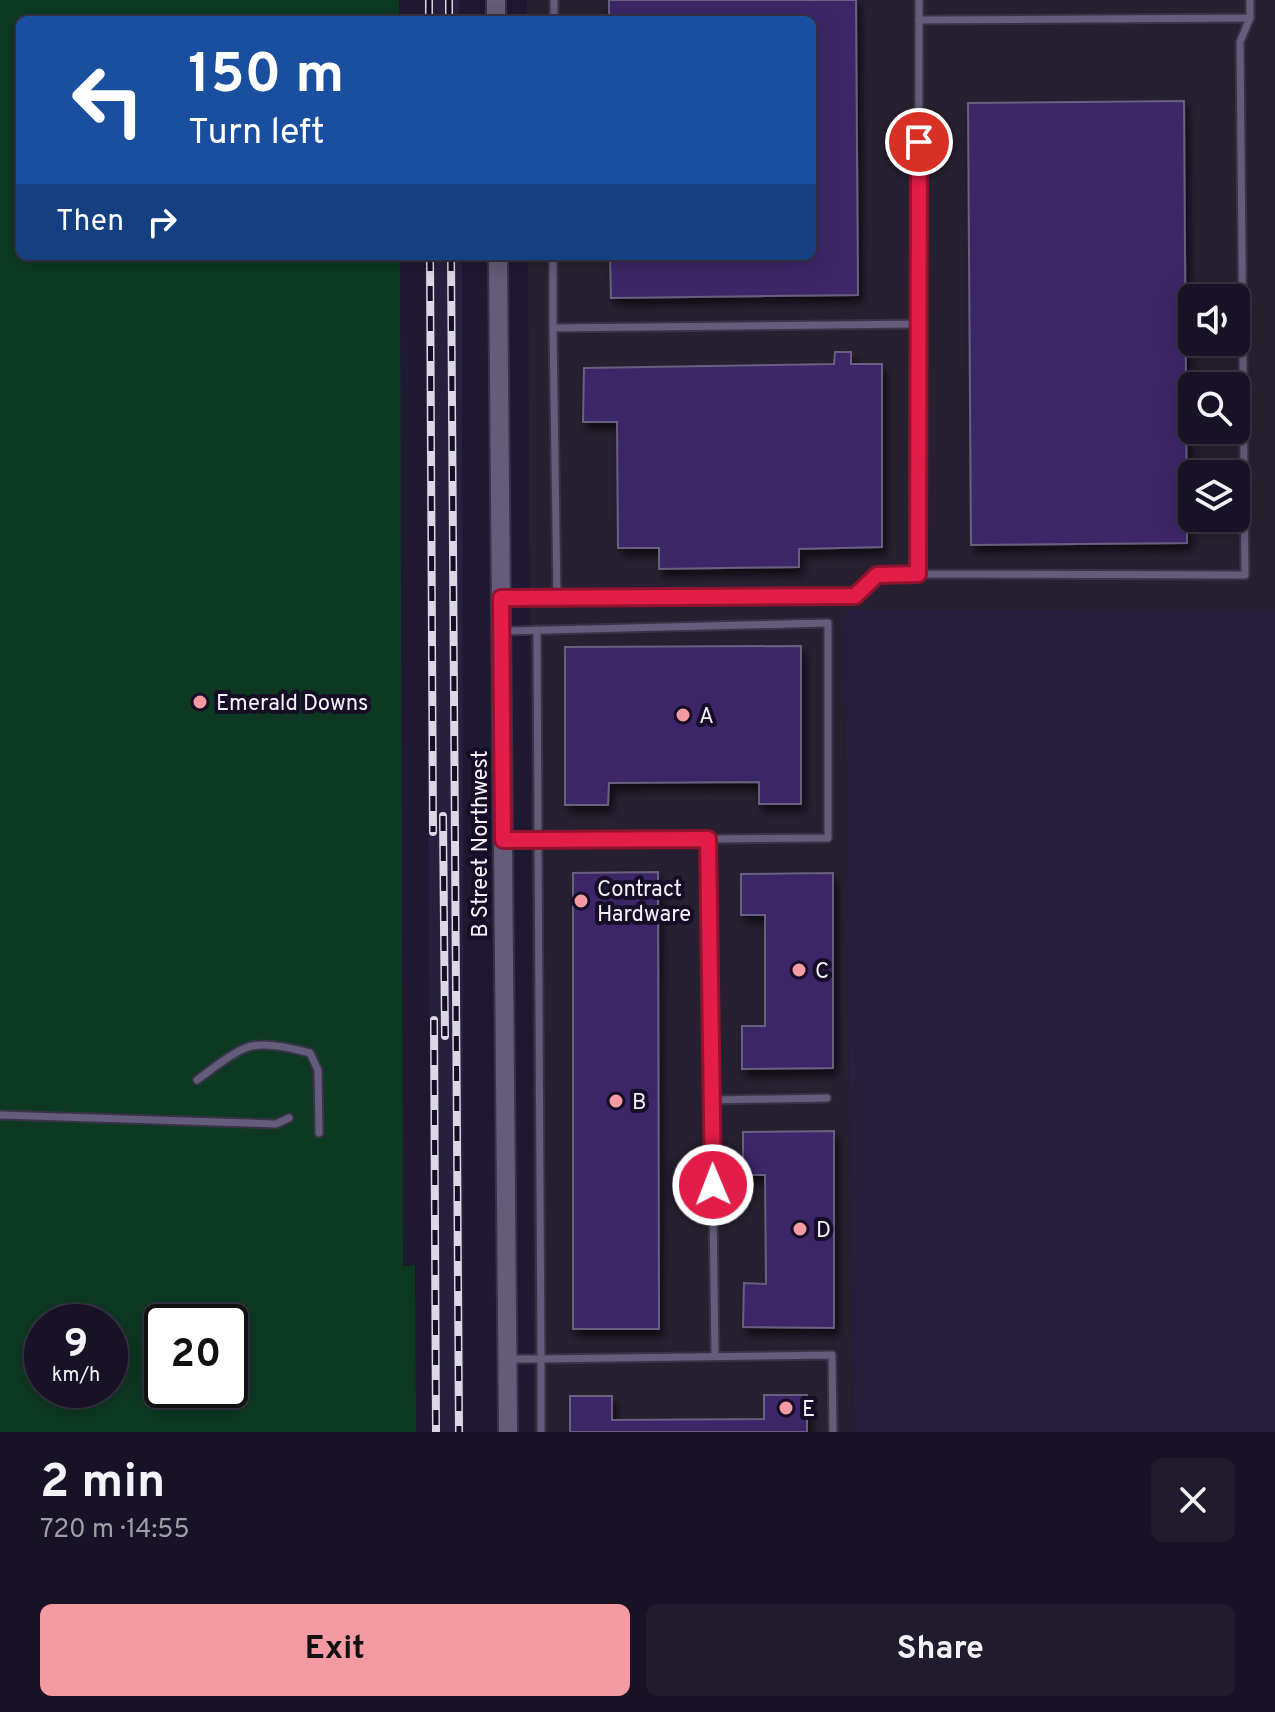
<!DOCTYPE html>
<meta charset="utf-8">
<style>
:root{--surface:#171225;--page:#201b2d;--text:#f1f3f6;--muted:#9e9ea7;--line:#363242;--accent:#f49aa2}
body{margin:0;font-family:Overpass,sans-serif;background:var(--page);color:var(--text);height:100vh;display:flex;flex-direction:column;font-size:30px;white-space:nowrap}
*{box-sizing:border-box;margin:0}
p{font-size:26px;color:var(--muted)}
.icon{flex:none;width:44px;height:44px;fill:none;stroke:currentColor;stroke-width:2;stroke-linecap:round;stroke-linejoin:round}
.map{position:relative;height:1432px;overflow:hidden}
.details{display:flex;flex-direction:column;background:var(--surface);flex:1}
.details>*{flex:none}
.banner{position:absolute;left:16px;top:16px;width:800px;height:244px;border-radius:12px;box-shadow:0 4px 20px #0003,0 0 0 2px var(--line);background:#1a4fa0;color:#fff;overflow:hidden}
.controls{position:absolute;left:1178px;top:284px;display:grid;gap:16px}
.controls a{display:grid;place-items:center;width:72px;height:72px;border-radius:12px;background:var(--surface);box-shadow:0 4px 20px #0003,0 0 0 2px var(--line);font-size:40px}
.speed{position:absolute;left:24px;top:1304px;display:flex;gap:16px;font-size:40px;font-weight:700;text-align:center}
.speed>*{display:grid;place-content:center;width:104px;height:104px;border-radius:50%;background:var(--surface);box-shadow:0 4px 20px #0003,0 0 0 2px var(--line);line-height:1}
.speed small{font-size:20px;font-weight:400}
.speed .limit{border:4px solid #111;border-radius:12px;background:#fff;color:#111}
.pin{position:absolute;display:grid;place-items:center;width:68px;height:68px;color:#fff;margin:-34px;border:4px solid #fff;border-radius:50%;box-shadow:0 2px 8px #0007}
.me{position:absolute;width:88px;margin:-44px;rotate:359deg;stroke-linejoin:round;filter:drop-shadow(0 0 6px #0008)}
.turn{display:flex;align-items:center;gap:28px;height:168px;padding:0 40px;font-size:36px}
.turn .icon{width:104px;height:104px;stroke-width:2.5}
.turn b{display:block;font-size:56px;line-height:68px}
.then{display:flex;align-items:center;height:76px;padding:0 40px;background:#0003;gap:16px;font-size:30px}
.round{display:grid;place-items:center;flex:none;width:84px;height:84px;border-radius:12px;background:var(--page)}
.overview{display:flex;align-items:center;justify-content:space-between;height:136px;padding:0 40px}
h1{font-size:48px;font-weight:700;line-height:60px}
.button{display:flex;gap:16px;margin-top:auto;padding:16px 40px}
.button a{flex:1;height:92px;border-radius:12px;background:var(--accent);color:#111;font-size:32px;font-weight:700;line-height:92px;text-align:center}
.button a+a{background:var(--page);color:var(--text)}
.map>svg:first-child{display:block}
.built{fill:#281f3e}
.industrial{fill:#272030;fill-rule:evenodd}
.green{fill:#0d3923;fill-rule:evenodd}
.building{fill:#3c2667;stroke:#67607e;stroke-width:2;filter:url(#shadow)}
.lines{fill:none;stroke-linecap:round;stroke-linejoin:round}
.service-casing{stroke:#383346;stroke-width:11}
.tertiary-casing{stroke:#383346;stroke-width:22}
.service{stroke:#635c7a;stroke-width:7}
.tertiary{stroke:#635c7a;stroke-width:18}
.rail-casing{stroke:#dad8e4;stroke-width:8}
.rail{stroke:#160e26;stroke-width:5;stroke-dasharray:15;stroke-linecap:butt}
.route-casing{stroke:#92132f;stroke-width:20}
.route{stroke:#e11d48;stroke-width:14}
.poi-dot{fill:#f49aa2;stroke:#160e26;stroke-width:3}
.labels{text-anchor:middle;stroke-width:8;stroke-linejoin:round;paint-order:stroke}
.poi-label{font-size:22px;fill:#f5f3fd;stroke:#160e26;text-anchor:start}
.street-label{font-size:22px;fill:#f5f3fd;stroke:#160e26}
</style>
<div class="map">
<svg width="1275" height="1432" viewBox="0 0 1275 1432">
<defs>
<filter id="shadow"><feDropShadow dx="4" dy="7" stdDeviation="4" flood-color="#0009"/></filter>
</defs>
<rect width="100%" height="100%" fill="#1f1831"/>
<!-- built -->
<g class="built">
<path d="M424,0H459L460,20H424Z"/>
<path d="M425,256H462L464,1432H432Z"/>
<path d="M843,609L1275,611V1432H853Z"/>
</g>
<!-- industrial -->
<path class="industrial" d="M527,0H1275V611L843,610L853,1432H534L528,256H812V20H527ZM1192,298H1236V342H1192ZM1192,386H1236V430H1192ZM1192,474H1236V518H1192Z"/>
<!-- green -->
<path class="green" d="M0,0H399V20H20V256H400L403,1266L415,1265L416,1432H0ZM42,1322H110V1390H42ZM162,1322H230V1390H162Z"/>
<!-- building -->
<g class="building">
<path d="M609,0H856L858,295L611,298L610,256H812V20H609Z"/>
<path d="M1184,101L1187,543L971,545L968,103Z"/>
<path d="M835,352H851V364H882V547L799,549V567L659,569V548H618L617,422H583L584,368L834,364Z"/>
<path d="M801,646V804H759V782L609,783L608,805H565V647Z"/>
<path d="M658,872L659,1329H573V873Z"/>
<path d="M833,873V1068L742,1069V1026H765V915H741V874Z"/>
<path d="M834,1131V1328L743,1327L744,1283L766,1284L765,1175H743V1132Z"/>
<path d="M764,1395H807V1432H570V1396H612V1420L764,1419Z"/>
</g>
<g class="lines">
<!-- service casing -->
<g class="service-casing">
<g id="service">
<path d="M919,0V20L1250,18V0"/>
<path d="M554,20V0"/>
<path d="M919,20L918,574L1245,575L1240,42L1250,18"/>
<path d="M553,328V256"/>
<path d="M557,597L553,328L918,324"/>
<path d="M503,598L855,596L877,575L918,574"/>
<path d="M503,631L828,623V838L708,839L715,1356"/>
<path d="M505,840L538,839L537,630"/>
<path d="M197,1080C211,1070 236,1049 252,1046C267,1043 295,1049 310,1053L318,1070L319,1133"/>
<path d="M712,1100L827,1098"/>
<path d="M0,1115L276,1124L289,1118"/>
<path d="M509,1359H541L538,839H708"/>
<path d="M541,1432V1359L832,1355L833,1432"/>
</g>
</g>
<!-- tertiary casing -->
<g class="tertiary-casing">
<g id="tertiary">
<path d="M496,0V20"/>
<path d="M498,256L508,1432"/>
</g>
</g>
<!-- service -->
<use href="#service" class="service"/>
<!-- tertiary -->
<use href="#tertiary" class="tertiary"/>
<!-- rail casing -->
<g class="rail-casing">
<g id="rail">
<path d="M429,0V20"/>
<path d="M449,0V20"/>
<path d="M430,256L433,832"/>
<path d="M451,256L459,1432"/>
<path d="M443,816L445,1036"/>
<path d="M434,1020L436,1432"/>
</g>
</g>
<!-- rail -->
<use href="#rail" class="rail"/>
</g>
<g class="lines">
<!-- route casing -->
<g class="route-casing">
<path id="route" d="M713,1185L708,839L503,840L501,598L855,596L877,575L918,574L919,142"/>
</g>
<!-- route -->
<use href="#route" class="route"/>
</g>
<!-- markers -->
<g class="poi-dot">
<circle cx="200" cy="702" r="8"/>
<circle cx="683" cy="715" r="8"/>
<circle cx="581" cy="901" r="8"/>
<circle cx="799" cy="970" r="8"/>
<circle cx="616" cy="1101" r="8"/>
<circle cx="800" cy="1229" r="8"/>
<circle cx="786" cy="1408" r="8"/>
</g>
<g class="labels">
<!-- poi labels -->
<g class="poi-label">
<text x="216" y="710">Emerald Downs</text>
<text x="699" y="723">A</text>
<text x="597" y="896">Contract<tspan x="597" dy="25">Hardware</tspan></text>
<text x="815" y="978">C</text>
<text x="632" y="1109">B</text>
<text x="816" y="1237">D</text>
<text x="802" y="1416">E</text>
</g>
<!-- street labels -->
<g class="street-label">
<text transform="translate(479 844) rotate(-90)" y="8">B Street Northwest</text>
</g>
</g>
</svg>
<div class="controls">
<a><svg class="icon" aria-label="sound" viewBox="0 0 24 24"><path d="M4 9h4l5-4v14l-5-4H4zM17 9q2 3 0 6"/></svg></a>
<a><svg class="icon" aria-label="search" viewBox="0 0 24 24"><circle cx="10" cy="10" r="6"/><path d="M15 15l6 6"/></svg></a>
<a><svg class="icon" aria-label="layers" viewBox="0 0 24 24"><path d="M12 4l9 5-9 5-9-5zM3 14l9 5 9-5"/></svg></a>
</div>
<div class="speed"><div>9<small>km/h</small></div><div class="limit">20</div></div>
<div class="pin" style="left:919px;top:142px;background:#d93025"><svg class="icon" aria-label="arrive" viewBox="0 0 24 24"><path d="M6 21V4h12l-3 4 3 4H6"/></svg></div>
<svg class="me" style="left:713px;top:1185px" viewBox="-20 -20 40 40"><circle r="17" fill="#e11d48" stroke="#fff" stroke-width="3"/><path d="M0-11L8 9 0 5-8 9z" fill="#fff"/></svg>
<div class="banner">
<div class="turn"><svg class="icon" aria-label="left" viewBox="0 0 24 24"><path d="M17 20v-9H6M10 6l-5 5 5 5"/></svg><div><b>150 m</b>Turn left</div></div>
<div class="then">Then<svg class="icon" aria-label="right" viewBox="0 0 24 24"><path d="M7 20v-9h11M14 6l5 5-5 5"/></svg></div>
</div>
</div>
<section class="details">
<div class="overview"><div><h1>2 min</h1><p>720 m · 14:55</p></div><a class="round"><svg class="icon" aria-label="close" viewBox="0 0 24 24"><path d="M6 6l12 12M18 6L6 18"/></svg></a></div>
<div class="button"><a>Exit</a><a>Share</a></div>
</section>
